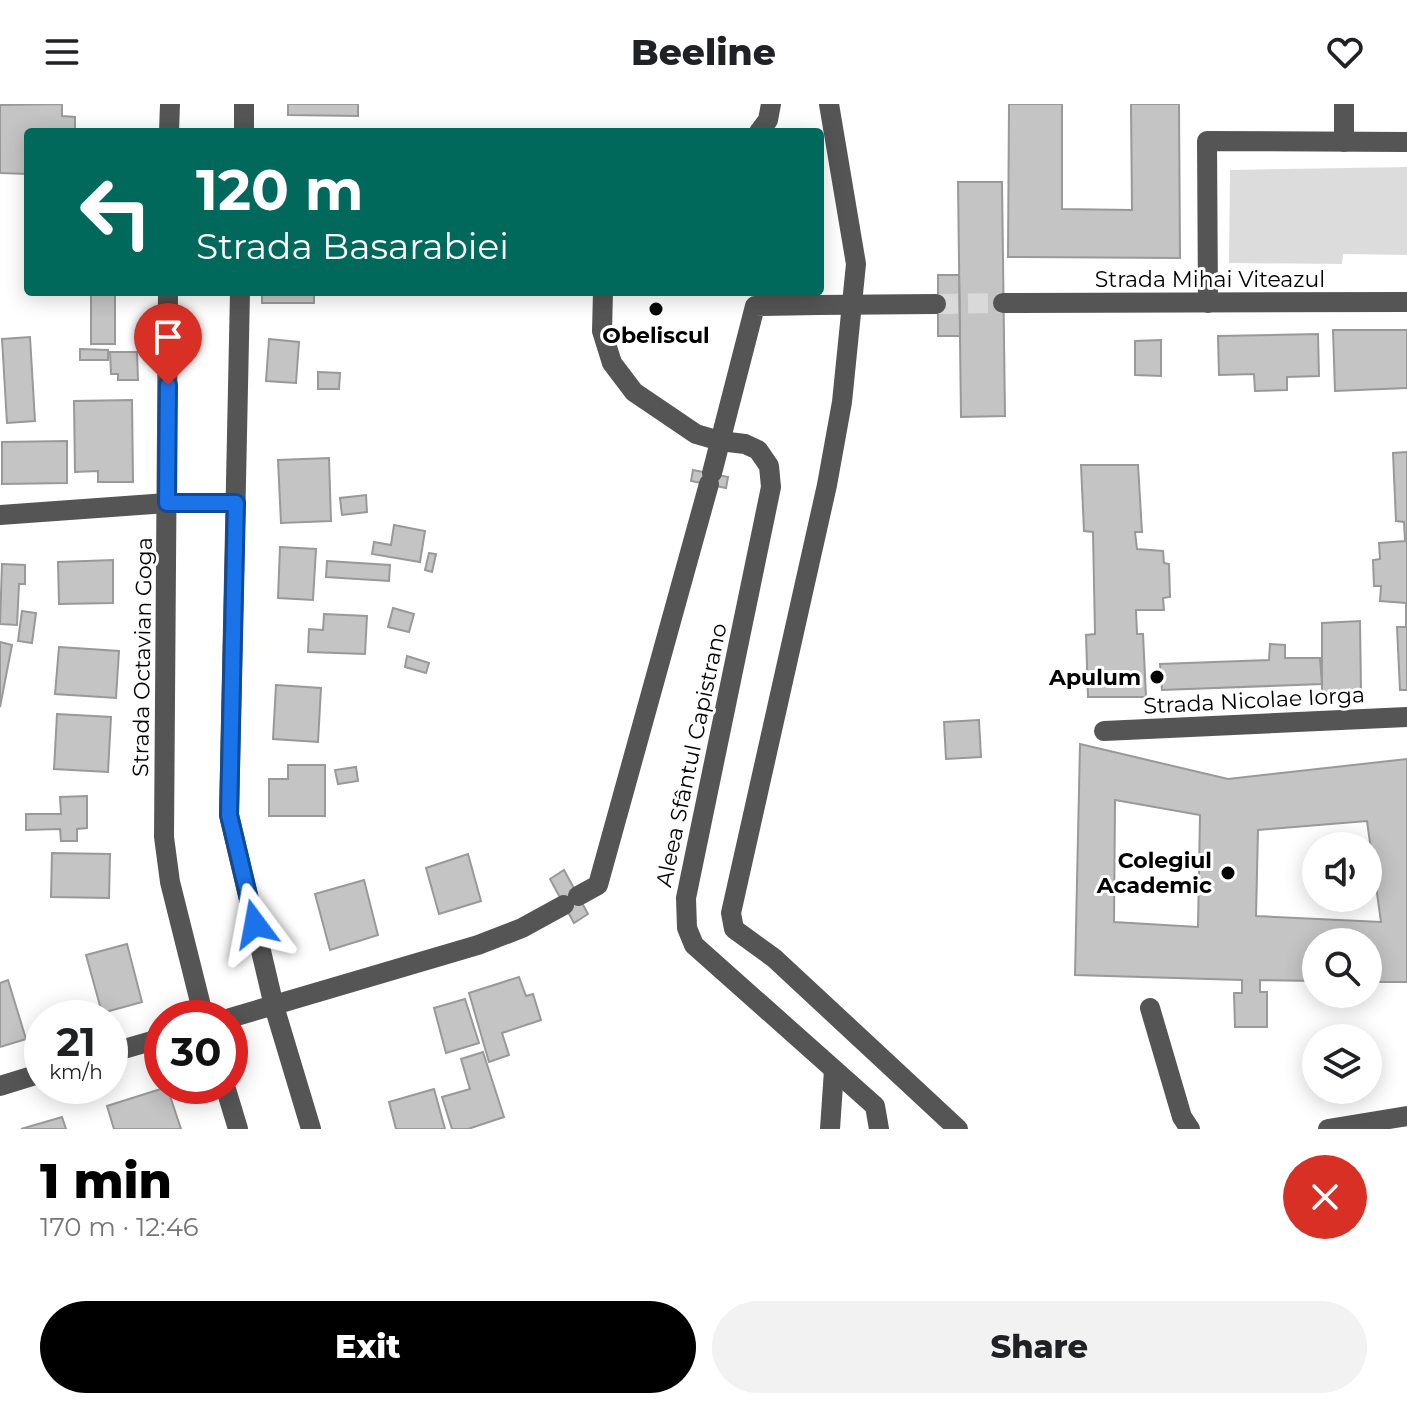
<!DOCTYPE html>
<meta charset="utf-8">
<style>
:root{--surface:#fff;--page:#f2f2f2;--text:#202124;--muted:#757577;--accent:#000}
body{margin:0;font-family:Montserrat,sans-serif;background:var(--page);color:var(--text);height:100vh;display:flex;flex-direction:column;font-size:30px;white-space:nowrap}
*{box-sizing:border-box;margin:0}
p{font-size:26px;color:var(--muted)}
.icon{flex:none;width:44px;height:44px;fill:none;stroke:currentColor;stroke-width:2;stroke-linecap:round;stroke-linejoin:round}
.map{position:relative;height:1025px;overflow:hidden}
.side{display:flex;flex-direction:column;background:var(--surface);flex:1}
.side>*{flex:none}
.banner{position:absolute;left:24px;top:24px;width:800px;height:168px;border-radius:8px;box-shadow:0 4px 20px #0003;background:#00695c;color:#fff;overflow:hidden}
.tools{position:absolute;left:1302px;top:728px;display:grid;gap:16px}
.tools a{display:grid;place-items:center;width:80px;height:80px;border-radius:50%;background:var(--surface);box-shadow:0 4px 20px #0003;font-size:40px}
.speed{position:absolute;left:24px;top:896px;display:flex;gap:16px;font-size:40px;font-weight:700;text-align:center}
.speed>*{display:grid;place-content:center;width:104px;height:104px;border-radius:50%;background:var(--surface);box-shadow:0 4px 20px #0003;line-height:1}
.speed small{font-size:20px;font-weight:400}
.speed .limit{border:12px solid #d22;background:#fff;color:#111}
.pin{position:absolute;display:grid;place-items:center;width:68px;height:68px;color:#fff;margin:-82px -34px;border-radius:50% 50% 50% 0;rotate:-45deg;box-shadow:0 0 8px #0007}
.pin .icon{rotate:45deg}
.me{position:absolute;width:88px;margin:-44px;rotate:347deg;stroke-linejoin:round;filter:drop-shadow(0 0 6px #0008)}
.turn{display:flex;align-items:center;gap:28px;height:168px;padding:0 40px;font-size:36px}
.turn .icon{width:104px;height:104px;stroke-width:2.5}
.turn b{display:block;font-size:56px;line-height:68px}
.round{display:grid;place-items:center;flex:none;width:84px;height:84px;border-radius:42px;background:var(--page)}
.headline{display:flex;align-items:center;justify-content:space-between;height:136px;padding:0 40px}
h1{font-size:48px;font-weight:800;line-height:60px;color:var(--accent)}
.cta{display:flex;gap:16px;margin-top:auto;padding:16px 40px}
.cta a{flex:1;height:92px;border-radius:48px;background:var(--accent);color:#fff;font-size:32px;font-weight:800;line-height:92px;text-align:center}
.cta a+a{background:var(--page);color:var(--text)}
header{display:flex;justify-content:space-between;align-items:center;height:104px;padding:0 40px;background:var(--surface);font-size:36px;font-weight:800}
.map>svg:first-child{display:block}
.green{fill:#dcdcdc}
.building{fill:#c4c4c4;stroke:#999;stroke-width:2;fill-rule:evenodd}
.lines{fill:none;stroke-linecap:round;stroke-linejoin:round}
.minor-tunnel{stroke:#d9d9d9;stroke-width:20;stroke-dasharray:20 10;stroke-linecap:butt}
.minor{stroke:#555;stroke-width:20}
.minor-bridge{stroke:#555;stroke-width:20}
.route-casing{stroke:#114b97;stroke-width:20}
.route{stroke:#1a73e8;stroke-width:14}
.poi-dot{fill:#000;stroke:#fff;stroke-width:3}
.labels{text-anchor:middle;stroke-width:6;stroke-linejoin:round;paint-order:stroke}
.street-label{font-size:22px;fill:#000;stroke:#fff}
.poi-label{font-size:22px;font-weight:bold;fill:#000;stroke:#fff;text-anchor:end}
</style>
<header><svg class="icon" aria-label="menu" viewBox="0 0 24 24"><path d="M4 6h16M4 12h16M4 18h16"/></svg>Beeline<svg class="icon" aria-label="heart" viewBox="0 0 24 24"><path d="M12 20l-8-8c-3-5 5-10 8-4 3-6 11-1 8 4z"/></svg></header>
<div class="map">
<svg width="1407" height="1025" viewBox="0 0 1407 1025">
<rect width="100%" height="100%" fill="#fff"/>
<!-- green -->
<path class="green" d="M1407,63V151L1343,150L1342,160L1229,159L1230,66Z"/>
<!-- building -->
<g class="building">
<path d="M62,0V12L75,13V28H28V70L0,69V1Z"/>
<path d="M288,0H358V12L288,11Z"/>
<path d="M1009,0H1062V105L1132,106L1131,0H1179L1180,154L1008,153Z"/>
<path d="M958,78H1002L1005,312L961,313Z"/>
<path d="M938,171H959L960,232H938Z"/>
<rect x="91" y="188" width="24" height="52"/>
<rect x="262" y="188" width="52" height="11"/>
<path d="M1333,226H1407V284L1335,287Z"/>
<path d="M1318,230L1319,272L1287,273V286L1255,287L1254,270L1219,271L1218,232Z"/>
<path d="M30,233L35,317L7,319L2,235Z"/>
<path d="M269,235L299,238L296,279L266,277Z"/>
<path d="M1161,236V272L1135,271V237Z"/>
<path d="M80,245L108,246V256H80Z"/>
<path d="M110,248H137L138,276H118V270H111Z"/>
<path d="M318,268L340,269L339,285H318Z"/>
<path d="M132,296L133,378H98V367L75,368L74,297Z"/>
<path d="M67,337V379L2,380V338Z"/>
<path d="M1407,348V586H1400L1397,523H1406V499L1380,497L1381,482H1374L1373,456L1380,455L1379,439L1405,437L1404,418L1396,417L1393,349Z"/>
<path d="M329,354L331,417L281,419L278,356Z"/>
<path d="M1081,361H1138L1142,428H1135L1137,445L1163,447L1164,459L1169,460L1170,493L1163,494L1164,506H1136L1137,530H1143L1146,593H1088L1086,531L1095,530L1093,428L1084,427Z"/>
<path d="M693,366L728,373L726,384L691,377Z"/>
<path d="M366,391L367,408L342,411L340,394Z"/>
<path d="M394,421L425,427L420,458L372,450L374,438L391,441Z"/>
<path d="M280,443L316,445L313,496L278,494Z"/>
<path d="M429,449L436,450L432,468L425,466Z"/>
<path d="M113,456V499L59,500L58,458Z"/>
<path d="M327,457L390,461L389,477L326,473Z"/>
<path d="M2,460L25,461V480H19L17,521L0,520Z"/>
<path d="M393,504L414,510L409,528L388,523Z"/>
<path d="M22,507L36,509L32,539L18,537Z"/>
<path d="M324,510L367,512L365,550L308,548L309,525L323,526Z"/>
<path d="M1360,517L1361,587L1322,588V519Z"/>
<path d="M0,538L12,541L0,603Z"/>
<path d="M1270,540L1285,541V554H1320L1322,580L1162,586L1160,560L1269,556Z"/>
<path d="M59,543L119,547L116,594L55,590Z"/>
<path d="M407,552L429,559L426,569L405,563Z"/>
<path d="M276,581L321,584L318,638L273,635Z"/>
<path d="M57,610L111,613L108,668L54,665Z"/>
<path d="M979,616L981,653L946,655L944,618Z"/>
<path d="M1080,640L1228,675L1407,655V878H1368V838H1316V877L1260,876V888H1267V923H1235L1234,889H1242V876L1075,871ZM1115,696L1200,711L1198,823L1114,818ZM1367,717L1381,818L1256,812L1258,726Z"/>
<path d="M288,661H325V712H269V675H288Z"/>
<path d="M356,663L358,677L338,680L335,666Z"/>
<path d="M87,692V724L77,725V737H61L60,725L26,726V710H61L60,693Z"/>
<path d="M52,749L110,750L109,794L51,793Z"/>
<path d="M468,750L481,797L439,810L426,764Z"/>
<path d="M564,766L588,810L574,819L550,775Z"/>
<path d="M364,776L378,831L330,846L315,790Z"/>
<path d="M127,840L142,898L102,909L86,851Z"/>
<path d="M519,873L526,892L533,890L541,916L502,929L509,951L489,958L469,889Z"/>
<path d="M8,876L26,935L0,943V879Z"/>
<path d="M465,895L479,939L446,949L434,904Z"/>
<path d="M483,948L504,1013L468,1025H452L442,993L470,985L461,955Z"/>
<path d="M167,983L181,1025H114L107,1002Z"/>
<path d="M434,985L445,1025H396L389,998Z"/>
<path d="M62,1013L66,1025H21Z"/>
</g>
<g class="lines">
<!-- minor-tunnel -->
<path class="minor-tunnel" d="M938,200L1003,199"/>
<!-- minor -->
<g class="minor">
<path d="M829,0L856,160L842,298L827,381L731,809L734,825L774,854L958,1025"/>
<path d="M169,28L170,0"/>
<path d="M244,28V0"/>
<path d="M759,28L768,16L771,0"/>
<path d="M1344,38V0"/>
<path d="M168,188L164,733L170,778L204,914"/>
<path d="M240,188L229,711L274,902L311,1025"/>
<path d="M603,188L602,227L612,259L634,288L696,330L720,337L745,340L758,346L769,362L771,383L686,794L687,824L694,841L875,1002L879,1025"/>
<path d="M1003,199L1407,198"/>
<path d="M1208,199L1207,37L1407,38"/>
<path d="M712,369L755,202L818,201"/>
<path d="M0,411L167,399H236"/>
<path d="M1104,627L1407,613"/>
<path d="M578,792L598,781L709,380"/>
<path d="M1150,904L1182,1013L1190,1025"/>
<path d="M230,914L478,841L522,824L564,801"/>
<path d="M110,949L162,934"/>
<path d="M0,982L42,969"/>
<path d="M225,982L238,1025"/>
<path d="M830,1025L834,966"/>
<path d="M1328,1025L1407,1012"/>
</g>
<!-- minor-bridge -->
<path class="minor-bridge" d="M818,201L936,200"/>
</g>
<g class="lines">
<!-- route casing -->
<g class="route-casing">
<path id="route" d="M168,281L167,399H236L229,711L255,820"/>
</g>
<!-- route -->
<use href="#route" class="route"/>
</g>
<!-- markers -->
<g class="poi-dot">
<circle cx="656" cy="205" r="8"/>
<circle cx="1157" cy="573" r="8"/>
<circle cx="1228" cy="769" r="8"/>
</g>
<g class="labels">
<!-- street labels -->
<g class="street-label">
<text x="1210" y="183">Strada Mihai Viteazul</text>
<text transform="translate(142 553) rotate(-89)" y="8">Strada Octavian Goga</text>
<text transform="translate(1254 596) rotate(-3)" y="8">Strada Nicolae Iorga</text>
<text transform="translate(691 651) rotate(-78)" y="8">Aleea Sfântul Capistrano</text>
</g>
<!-- poi labels -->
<g class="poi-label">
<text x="656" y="239" text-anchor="middle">Obeliscul</text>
<text x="1141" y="581">Apulum</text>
<text x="1212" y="764">Colegiul<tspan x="1212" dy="25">Academic</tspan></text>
</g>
</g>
</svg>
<div class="tools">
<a><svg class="icon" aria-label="sound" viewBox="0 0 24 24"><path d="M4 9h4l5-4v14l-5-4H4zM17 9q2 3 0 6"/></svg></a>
<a><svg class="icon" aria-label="search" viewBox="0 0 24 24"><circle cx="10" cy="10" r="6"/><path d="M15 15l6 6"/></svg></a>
<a><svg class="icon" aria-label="layers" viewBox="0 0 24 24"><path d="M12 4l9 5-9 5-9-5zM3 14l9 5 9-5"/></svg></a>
</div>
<div class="speed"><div>21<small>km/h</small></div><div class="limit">30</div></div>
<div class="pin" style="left:168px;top:281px;background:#d93025"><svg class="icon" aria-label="arrive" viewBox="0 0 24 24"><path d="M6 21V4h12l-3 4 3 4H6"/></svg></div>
<svg class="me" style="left:255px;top:820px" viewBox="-20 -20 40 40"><path d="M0-17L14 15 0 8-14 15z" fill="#1a73e8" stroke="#fff" stroke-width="4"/></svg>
<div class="banner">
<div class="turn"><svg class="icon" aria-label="left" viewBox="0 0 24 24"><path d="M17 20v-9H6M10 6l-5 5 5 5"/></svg><div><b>120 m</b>Strada Basarabiei</div></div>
</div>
</div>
<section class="side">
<div class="headline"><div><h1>1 min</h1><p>170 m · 12:46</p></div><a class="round" style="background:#d93025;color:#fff"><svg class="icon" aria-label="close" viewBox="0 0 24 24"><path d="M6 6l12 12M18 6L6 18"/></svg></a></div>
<div class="cta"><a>Exit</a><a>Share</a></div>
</section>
